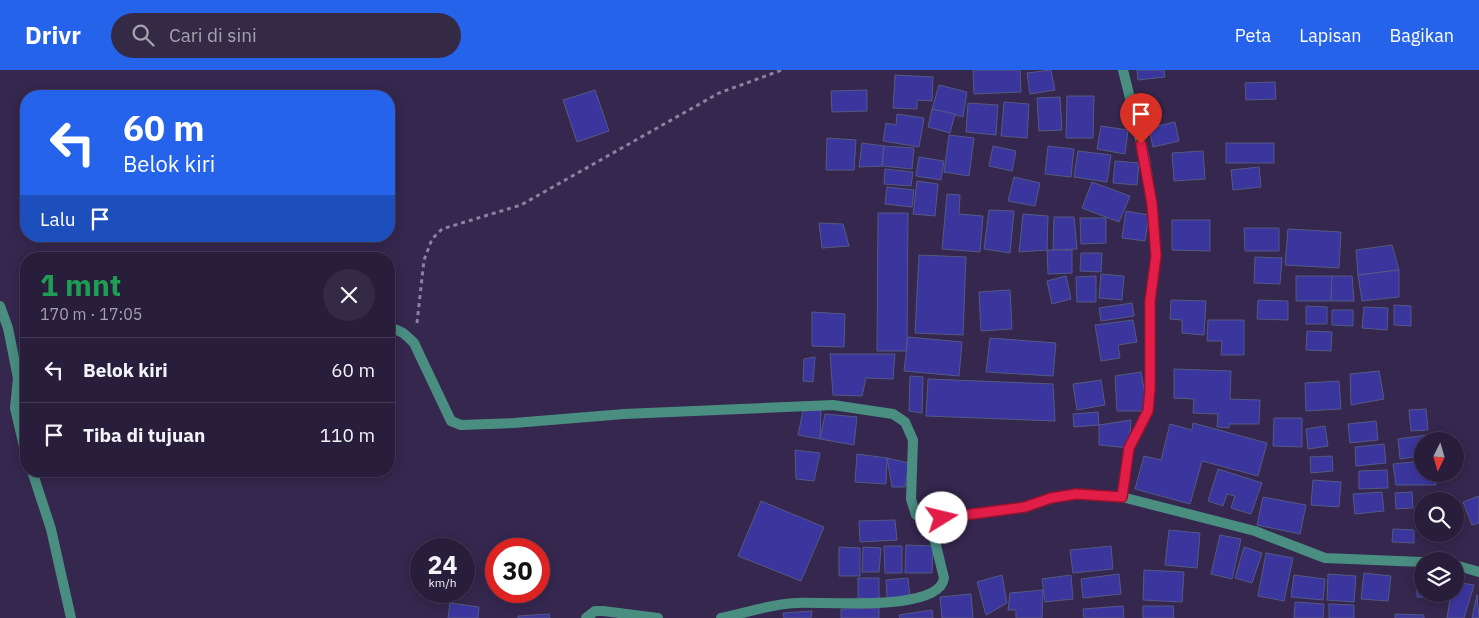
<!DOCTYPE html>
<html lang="id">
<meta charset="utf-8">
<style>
:root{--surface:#281d3a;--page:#342a45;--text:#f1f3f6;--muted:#a5a2af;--line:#443b54;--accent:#2563eb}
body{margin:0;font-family:"IBM Plex Sans",sans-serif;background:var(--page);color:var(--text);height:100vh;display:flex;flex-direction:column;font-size:19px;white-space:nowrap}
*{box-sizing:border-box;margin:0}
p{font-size:16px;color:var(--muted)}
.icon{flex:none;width:28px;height:28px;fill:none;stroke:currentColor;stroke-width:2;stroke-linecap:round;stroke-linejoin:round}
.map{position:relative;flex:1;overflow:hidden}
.drawer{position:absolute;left:20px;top:182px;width:375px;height:225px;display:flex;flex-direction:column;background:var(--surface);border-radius:20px;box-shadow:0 2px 12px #0003,0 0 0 1px var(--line)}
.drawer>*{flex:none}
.hud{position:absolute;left:20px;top:20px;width:375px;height:152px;border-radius:20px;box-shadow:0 2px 12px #0003,0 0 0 1px var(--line);background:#2563eb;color:#fff;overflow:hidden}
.needle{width:32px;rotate:185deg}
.controls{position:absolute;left:1414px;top:362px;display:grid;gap:10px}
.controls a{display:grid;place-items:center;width:50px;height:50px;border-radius:50%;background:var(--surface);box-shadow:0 2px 12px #0003,0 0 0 1px var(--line);font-size:25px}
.speed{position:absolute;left:410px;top:468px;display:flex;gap:10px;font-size:25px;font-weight:700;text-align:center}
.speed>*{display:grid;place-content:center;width:65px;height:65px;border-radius:50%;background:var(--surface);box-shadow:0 2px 12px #0003,0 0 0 1px var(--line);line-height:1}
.speed small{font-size:12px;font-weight:400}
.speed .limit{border:8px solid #d22;background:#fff;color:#111}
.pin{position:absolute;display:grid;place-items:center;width:42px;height:42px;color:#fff;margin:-51px -21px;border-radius:50% 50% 50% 0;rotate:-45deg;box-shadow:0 0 5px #0007}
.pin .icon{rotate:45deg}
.me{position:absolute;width:55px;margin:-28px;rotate:81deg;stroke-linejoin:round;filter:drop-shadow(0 0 4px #0008)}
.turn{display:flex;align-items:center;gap:18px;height:105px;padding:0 20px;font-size:22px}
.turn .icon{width:65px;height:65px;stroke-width:2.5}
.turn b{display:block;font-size:35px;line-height:42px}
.then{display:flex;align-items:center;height:48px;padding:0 20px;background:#0003;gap:10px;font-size:19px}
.round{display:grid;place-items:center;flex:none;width:52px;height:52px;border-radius:26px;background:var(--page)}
.head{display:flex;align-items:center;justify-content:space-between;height:85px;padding:0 20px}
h1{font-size:30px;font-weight:800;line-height:38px;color:#1e9e55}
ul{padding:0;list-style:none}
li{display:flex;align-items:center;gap:15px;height:65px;padding:0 20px;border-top:1px solid var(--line)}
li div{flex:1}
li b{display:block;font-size:19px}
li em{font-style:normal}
header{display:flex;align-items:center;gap:30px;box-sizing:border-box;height:70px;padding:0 25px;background:var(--accent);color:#fff}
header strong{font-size:24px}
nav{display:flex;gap:28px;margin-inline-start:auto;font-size:18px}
.search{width:350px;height:45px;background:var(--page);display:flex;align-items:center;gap:12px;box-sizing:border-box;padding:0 18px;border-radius:28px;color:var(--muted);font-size:19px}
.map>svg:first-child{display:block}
.building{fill:#3b369d;stroke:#545984}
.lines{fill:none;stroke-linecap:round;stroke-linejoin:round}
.path{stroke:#8b81a1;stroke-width:3;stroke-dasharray:4 4;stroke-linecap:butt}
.minor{stroke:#4a8e81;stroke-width:10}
.route-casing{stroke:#92132f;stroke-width:12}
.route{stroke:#e11d48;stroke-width:9}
</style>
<header>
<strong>Drivr</strong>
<div class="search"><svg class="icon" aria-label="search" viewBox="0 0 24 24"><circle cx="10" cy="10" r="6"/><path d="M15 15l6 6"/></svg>Cari di sini</div>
<nav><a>Peta</a><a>Lapisan</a><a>Bagikan</a></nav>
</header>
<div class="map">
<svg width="1479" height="548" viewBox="0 0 1479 548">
<rect width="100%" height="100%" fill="#35274e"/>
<!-- building -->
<g class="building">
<path d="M973,0H1020L1021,22L974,24Z"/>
<path d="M1051,0L1055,20L1030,24L1027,3Z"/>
<path d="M1137,0H1164L1165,7L1138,10Z"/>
<path d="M895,5L933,7L932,31L917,30V39L893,38Z"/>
<path d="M1275,12L1276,29L1246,30L1245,13Z"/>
<path d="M939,15L967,22L963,47L932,39Z"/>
<path d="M595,20L609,61L577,72L563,30Z"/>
<path d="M867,20V41L832,42L831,21Z"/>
<path d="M1067,26H1094L1093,68H1066Z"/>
<path d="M1060,27L1062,60L1039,61L1037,28Z"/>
<path d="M1004,32L1029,34L1027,68L1001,66Z"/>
<path d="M968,33L998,35L996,65L966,62Z"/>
<path d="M932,39L955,44L950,63L928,57Z"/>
<path d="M897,44L924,48L919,77L883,71L886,53L896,55Z"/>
<path d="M1175,52L1179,71L1153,77L1149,58Z"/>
<path d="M1101,56L1128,60L1125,84L1097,79Z"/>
<path d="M949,65L974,68L969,106L944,102Z"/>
<path d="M827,68L856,70L854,100H826Z"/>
<path d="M862,73L884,76L882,96L859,97Z"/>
<rect x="1226" y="73" width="48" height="20"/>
<path d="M884,76L914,78L912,99L882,96Z"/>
<path d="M993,76L1016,81L1012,101L989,96Z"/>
<path d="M1048,76L1074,79L1071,107L1045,104Z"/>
<path d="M1078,81L1111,85L1107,112L1074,107Z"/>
<path d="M1203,81L1205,109L1174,111L1172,83Z"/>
<path d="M919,87L944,91L941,110L916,106Z"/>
<path d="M1115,91L1139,93L1137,115L1113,113Z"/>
<path d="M1259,97L1261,117L1233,120L1231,100Z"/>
<path d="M885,99L913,102L911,116L884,114Z"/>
<path d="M1014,107L1040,113L1035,136L1008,131Z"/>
<path d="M917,111L938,114L935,146L913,144Z"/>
<path d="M1092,112L1130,126L1119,152L1082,138Z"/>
<path d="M887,117L914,120L912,137L885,134Z"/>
<path d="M947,124L960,125L959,144L983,146L980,182L942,179Z"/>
<path d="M989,140L1014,141L1010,183L984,179Z"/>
<path d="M1126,141L1149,145L1145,171L1122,168Z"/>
<path d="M878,143H908L907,281H877Z"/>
<path d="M1023,144L1048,146L1047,180L1019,182Z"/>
<path d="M1054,147H1074L1077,179L1053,180Z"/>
<path d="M1080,148H1106V173L1081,174Z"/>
<path d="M1172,150H1210V181L1172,180Z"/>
<path d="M819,153L843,154L849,176L822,178Z"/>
<path d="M1244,158H1279V181H1245Z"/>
<path d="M1288,159L1341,162L1339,198L1285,195Z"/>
<path d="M1392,175L1399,200L1358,205L1356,180Z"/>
<path d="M1047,180H1072V203L1048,204Z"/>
<path d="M1081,183H1102L1101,202L1080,201Z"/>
<path d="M919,185L966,187L963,265L915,263Z"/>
<path d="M1255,187L1282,188L1280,214L1254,213Z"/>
<path d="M1399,200V227L1362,231L1358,205Z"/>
<path d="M1101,204L1124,206L1122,230L1099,228Z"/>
<path d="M1066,206L1071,229L1052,234L1047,211Z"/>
<path d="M1096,206V232H1077L1076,207Z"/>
<path d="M1296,206H1332L1331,231H1296Z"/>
<path d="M1332,206H1352L1354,231H1331Z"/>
<path d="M1010,220L1012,259L981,261L979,222Z"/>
<path d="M1171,230L1206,231L1204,265L1182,263V250L1170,249Z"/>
<path d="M1258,230L1288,231V250L1257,249Z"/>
<path d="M1132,233L1134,246L1101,251L1099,238Z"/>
<path d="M1394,235L1411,236V256L1394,255Z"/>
<path d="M1306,236L1327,237V254H1306Z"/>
<path d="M1364,237L1388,238L1387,260L1362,258Z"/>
<path d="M1332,240H1353V256L1332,255Z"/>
<path d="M812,242L845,244L844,277L812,276Z"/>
<path d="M1133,250L1137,272L1118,275L1120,288L1101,291L1095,255Z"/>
<path d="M1208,250H1244V285H1221L1222,271H1207Z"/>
<path d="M1307,261L1332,262L1331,281L1306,280Z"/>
<path d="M908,267L962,272L959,306L904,301Z"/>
<path d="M990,268L1056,273L1053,306L986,302Z"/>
<path d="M830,284H895L893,309L866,308L862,326L833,325Z"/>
<path d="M815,287L813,312L803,311L804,289Z"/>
<path d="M1174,299L1231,301L1230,329L1260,330L1259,354H1229V358L1217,357L1218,344L1193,343L1194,329L1174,328Z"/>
<path d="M1379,301L1384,329L1351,335L1350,304Z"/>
<path d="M1141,302L1148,341H1117L1115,306Z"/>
<path d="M910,306L923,307L922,343L909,341Z"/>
<path d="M928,309L1053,314L1055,351L926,346Z"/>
<path d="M1101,310L1105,335L1077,340L1073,314Z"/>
<path d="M1339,311L1341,339L1306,341L1305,313Z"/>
<path d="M1426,339L1428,360L1411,361L1409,340Z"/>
<path d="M821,340L820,369L798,365L803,341Z"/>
<path d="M1098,342L1099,355L1074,357L1073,344Z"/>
<path d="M825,344L857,347L854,375L820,369Z"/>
<path d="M1274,348H1302V377L1273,376Z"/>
<path d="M1131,350L1129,378L1099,375V355Z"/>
<path d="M1376,351L1378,370L1350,373L1348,354Z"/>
<path d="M1193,353L1267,373L1258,406L1202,391L1190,434L1135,419L1144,386L1161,390L1170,354L1192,360Z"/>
<path d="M1325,356L1328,376L1308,379L1306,359Z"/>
<path d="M1427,365L1428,371H1422V386L1400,389L1398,369Z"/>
<path d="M1384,374L1386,393L1356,396L1355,377Z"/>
<path d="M795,380L820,383L814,411L796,409Z"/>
<path d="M857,384L887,388L886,414L855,412Z"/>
<path d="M1332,386L1333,401L1311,403L1310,387Z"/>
<path d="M887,388L909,393L905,417H892Z"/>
<path d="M1422,391V404H1434L1436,415H1396L1393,394Z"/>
<path d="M1218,399L1262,413L1251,444L1231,438L1235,426L1227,424L1223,436L1208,431Z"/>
<path d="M1387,400L1388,418L1359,419V401Z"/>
<path d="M1313,410L1341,412L1339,437L1311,435Z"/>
<path d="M1382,422L1384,441L1355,444L1353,424Z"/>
<path d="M1412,422L1413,438L1396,439L1395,423Z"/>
<path d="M1479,426V453L1472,455L1463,432Z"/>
<path d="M1263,427L1306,435L1300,464L1257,455Z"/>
<path d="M761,431L824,457L801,511L738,486Z"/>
<path d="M895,450L897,470L860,472L859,451Z"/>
<path d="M1393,459L1414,460V473L1392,472Z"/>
<path d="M1169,460L1200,463L1197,498L1165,495Z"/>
<path d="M1220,465L1241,469L1232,509L1211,504Z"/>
<path d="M906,475L933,476L932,503H905Z"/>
<path d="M884,476H902V503H885Z"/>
<path d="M1111,476L1113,499L1073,503L1070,480Z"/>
<path d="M839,477L860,478V506H839Z"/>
<path d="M863,477L881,478L879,502H862Z"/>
<path d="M1244,477L1262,483L1252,513L1235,508Z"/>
<path d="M1266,483L1293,488L1284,531L1258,526Z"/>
<path d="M1144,500L1184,502L1182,532L1143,530Z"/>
<path d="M1364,503L1391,506L1388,531L1361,529Z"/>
<path d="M1119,504L1121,524L1083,528L1081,509Z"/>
<path d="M1328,504L1356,506L1354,532L1327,530Z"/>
<path d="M1002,505L1007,533L986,545L977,512Z"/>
<path d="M1071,505L1073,529L1045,532L1042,509Z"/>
<path d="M1294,505L1325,509L1323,530L1291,527Z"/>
<path d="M858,508H879V529L858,528Z"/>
<path d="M908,508L910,527L887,528L886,510Z"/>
<path d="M1417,509H1422V524H1441V528L1417,527Z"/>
<path d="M1455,512L1474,515L1464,548H1447L1451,524H1455Z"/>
<path d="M1043,520L1042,548H1016V540H1008L1010,523Z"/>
<path d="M971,524L973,548H942L940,527Z"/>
<path d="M1477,525L1479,548H1472Z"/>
<path d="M1295,532L1324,534L1323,548H1294Z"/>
<path d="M450,533L479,537L478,548H448Z"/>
<path d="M1329,534L1354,535V548H1329Z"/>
<path d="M1123,536L1124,548H1084L1083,539Z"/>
<path d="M1143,536H1173L1174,548H1143Z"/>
<path d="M879,538V548H841V539Z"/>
<path d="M932,540L933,548H900L899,545Z"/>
<path d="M812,541L811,548H784L783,543Z"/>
<path d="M549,544L550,548H518V546Z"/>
<path d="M1395,544L1424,545V548H1395Z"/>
</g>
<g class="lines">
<!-- path -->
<path class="path" d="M417,253L424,190L432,169L442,159L521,135L719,23L782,0"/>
<!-- minor -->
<g class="minor">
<path d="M0,236L8,258L18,308L15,338L26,385"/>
<path d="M389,259C400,258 407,266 414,273L451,351L461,355L514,353L624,344L833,335L893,344L905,352L913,370L911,429L916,445L926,451L1025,437L1051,428L1076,424L1122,427L1255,461L1325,488L1422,492"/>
<path d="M32,401L51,459L71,548"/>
<path d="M1122,427L1129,378L1148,341L1150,319V231L1156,186L1152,134L1145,89L1123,0"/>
<path d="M1455,495L1479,502"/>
<path d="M586,548L595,541H603L658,548"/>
<path d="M721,548C745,543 771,534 796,533C823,531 939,543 944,508L930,451"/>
</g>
</g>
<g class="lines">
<!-- route casing -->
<g class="route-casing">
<path id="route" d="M942,448L1025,437L1051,428L1076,424L1122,427L1129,378L1148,341L1150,319V231L1156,186L1152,134L1141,74"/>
</g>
<!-- route -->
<use href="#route" class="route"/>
</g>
</svg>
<div class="controls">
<a><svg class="needle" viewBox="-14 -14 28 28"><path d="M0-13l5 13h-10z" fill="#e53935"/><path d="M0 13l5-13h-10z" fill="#a5a2af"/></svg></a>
<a><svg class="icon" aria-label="search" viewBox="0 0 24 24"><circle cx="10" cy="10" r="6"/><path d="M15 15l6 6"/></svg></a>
<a><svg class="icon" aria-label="layers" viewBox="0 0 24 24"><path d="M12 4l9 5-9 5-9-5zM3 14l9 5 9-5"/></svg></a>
</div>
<div class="speed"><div>24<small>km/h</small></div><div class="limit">30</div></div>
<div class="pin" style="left:1141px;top:74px;background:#d93025"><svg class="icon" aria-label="arrive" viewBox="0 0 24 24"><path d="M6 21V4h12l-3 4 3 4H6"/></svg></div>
<svg class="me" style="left:942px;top:448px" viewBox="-20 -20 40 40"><circle r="19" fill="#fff"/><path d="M0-13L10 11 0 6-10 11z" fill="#e11d48"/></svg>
<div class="hud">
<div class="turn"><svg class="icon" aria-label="left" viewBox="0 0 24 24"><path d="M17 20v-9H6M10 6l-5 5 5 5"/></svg><div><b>60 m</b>Belok kiri</div></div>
<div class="then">Lalu<svg class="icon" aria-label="arrive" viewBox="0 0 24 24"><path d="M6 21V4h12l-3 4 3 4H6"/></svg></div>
</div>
<section class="drawer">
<div class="head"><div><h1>1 mnt</h1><p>170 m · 17:05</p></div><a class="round"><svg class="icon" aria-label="close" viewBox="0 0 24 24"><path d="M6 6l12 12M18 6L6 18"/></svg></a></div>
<ul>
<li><svg class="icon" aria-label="left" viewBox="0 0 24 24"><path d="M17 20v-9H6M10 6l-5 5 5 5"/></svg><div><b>Belok kiri</b></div><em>60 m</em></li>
<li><svg class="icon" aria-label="arrive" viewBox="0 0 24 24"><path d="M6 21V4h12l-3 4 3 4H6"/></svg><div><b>Tiba di tujuan</b></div><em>110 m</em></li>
</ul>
</section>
</div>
